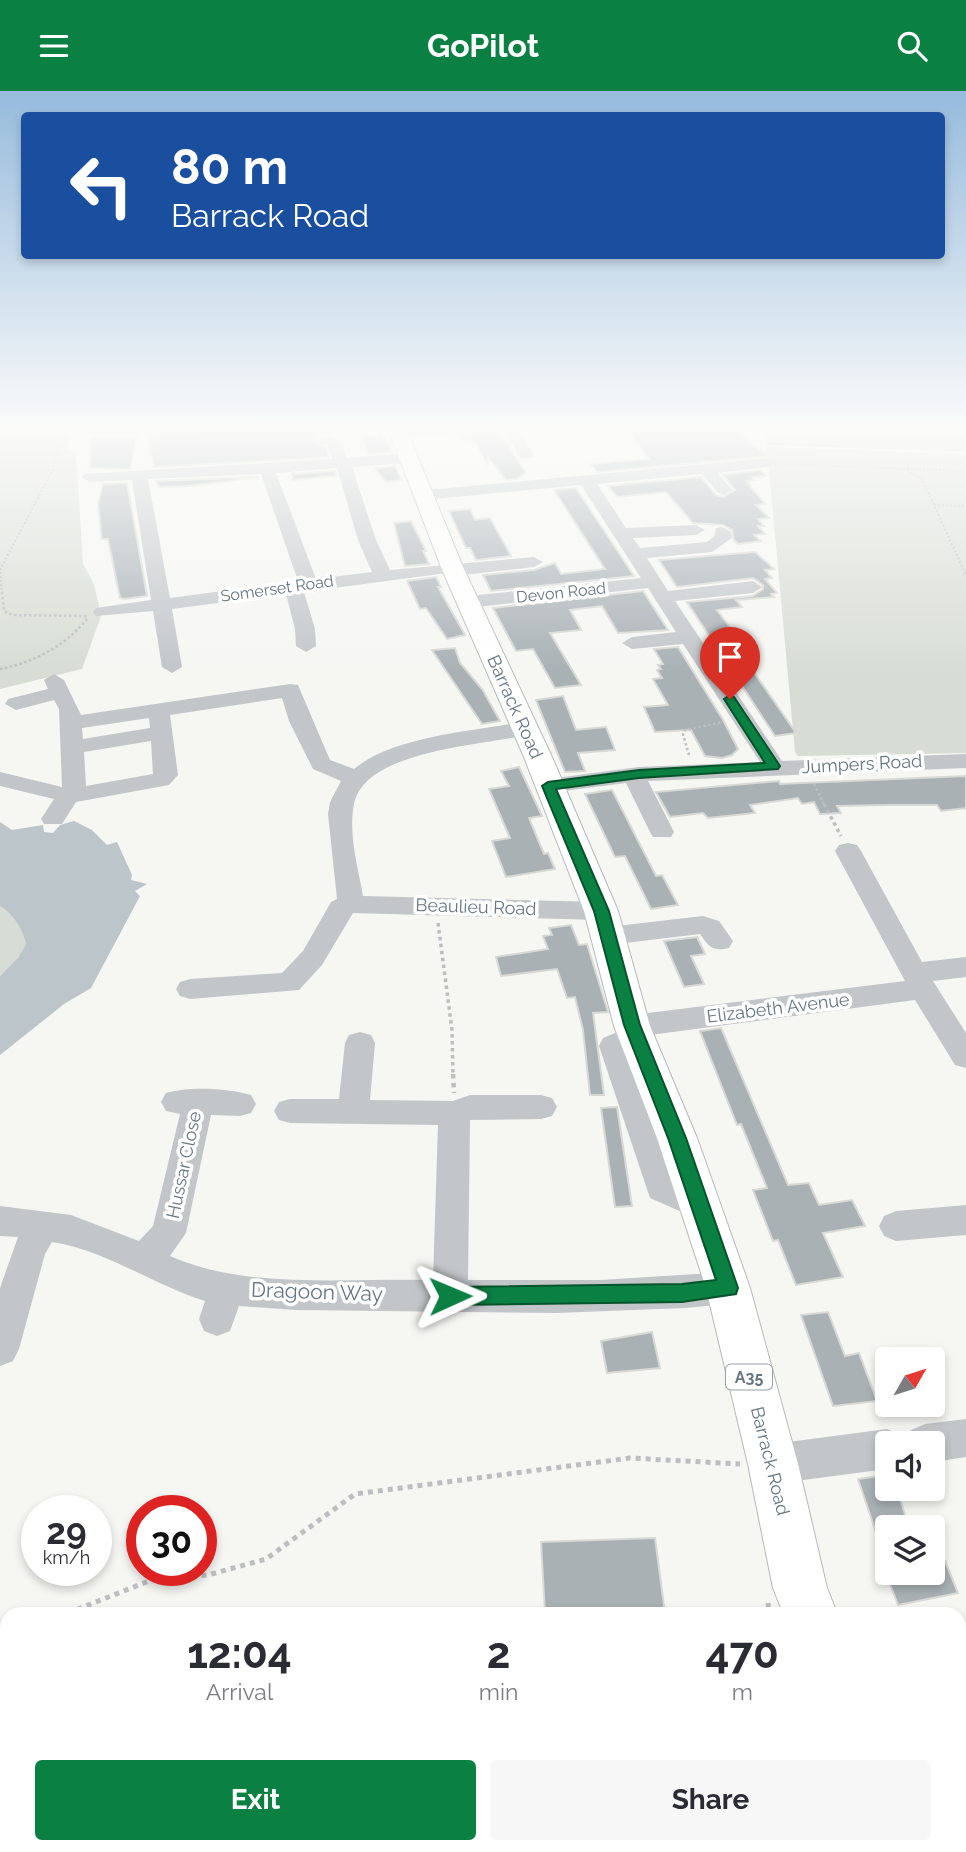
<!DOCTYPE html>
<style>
:root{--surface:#fff;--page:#f7f7f7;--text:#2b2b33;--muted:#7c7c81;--accent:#0b8043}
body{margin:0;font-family:Raleway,sans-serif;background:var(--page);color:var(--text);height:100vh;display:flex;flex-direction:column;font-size:26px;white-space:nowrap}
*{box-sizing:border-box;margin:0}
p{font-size:23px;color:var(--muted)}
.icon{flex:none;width:38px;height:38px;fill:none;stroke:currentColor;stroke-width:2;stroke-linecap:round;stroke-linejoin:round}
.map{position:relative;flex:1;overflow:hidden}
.panel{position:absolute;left:0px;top:1516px;width:966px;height:247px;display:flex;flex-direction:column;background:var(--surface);border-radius:21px 21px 0 0;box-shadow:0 4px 10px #0003}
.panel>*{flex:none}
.banner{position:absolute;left:21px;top:21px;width:924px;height:147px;border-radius:7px;box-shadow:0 4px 10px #0003;background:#1a4fa0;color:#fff;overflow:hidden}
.needle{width:46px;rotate:51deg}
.controls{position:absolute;left:875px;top:1256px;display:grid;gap:14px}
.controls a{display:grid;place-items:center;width:70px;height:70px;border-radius:7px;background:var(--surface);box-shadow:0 4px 10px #0003;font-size:35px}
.speed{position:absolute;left:21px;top:1404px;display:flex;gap:14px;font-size:35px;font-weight:700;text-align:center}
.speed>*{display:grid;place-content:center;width:91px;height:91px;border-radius:50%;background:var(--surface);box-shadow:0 4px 10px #0003;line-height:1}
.speed small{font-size:18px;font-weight:400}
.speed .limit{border:10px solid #d22;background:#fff;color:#111}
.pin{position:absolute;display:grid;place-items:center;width:60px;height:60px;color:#fff;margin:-72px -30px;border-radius:50% 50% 50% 0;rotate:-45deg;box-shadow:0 0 7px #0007}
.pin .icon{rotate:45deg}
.me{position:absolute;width:77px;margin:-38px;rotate:89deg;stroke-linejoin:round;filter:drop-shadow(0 0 5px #0008)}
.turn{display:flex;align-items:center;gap:24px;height:147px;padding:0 35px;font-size:32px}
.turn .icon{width:91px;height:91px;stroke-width:2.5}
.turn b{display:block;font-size:49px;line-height:60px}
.eta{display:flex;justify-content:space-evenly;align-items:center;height:119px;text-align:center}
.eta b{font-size:42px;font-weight:700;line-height:49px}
.primary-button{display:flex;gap:14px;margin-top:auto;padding:14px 35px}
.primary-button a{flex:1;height:80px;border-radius:7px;background:var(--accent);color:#fff;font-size:28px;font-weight:700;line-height:80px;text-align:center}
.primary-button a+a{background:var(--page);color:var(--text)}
header{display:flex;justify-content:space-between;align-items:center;height:91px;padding:0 35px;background:var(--accent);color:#fff;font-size:32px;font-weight:700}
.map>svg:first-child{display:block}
.green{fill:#d7ddd4}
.water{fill:#bbc5ca}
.building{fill:#a9b1b5;stroke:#d8d8d5;stroke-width:2}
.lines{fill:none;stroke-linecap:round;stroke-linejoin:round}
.major-casing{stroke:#b5b9bd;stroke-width:2}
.path-far4{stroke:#bcbec0;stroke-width:2;stroke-dasharray:2 2;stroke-linecap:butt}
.path-far3{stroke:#bcbec0;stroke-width:2.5;stroke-dasharray:2.5 2.5;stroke-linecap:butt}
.path-far2{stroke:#bcbec0;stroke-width:3.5;stroke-dasharray:3.5 3.5;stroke-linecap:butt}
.path-far1{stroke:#bcbec0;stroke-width:4.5;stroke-dasharray:4.5 4.5;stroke-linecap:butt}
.path{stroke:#bcbec0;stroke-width:5;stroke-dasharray:5 5;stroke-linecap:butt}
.minor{fill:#c2c6c9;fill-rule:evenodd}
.major{fill:#fff;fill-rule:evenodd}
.route{fill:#0b8043;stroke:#07532c;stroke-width:2}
.labels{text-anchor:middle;stroke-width:7;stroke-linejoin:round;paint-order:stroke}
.far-street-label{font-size:16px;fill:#667683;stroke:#fff}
.shield{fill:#fff;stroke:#949fa8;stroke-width:2}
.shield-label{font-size:16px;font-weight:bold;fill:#667683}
.street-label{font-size:18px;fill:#667683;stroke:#fff}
.near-street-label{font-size:21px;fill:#667683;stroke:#fff}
</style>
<header><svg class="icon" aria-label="menu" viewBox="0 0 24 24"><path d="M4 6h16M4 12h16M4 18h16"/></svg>GoPilot<svg class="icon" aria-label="search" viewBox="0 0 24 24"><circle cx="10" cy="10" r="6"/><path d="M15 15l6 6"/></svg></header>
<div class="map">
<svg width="966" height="1761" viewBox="0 0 966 1761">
<rect width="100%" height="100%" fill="#f6f6f3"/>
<!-- green -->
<g class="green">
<path d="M0,335H73L68,359H76L83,473L94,493L101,525L82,578L0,598Z"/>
<path d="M762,335H966V361L766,354Z"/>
<path d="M767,356L966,363V662L798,665L795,661Z"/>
<path d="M0,815C14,824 22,837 26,853L19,867L0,885Z"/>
</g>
<!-- water -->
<path class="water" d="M74,730L92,739L107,754L117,751L132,784L131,789L147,793L135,800L140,805L91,897L64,913L0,964V885L18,867L26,853C22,837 14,824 0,815V731L12,739L43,734L44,741L53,742L60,734Z"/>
<!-- building -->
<g class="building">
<path d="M282,335H327L330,344L322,343L312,349L326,357L329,366L154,376L148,344Z"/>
<path d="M625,335H731L768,365L597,381L591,373L649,368Z"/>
<path d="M498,340L526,382L516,388L506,389L488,366V374L474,349L463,350L459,344Z"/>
<path d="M382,343L392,361L369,363L361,345Z"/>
<path d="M137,345L130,378L90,377L91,346Z"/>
<path d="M395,375L401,389L386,391L375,377Z"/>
<path d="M761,379L766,385L752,386L755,389L746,390L765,413L756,414L769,427L758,428L764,435H758L765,443L754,444L761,450L738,453L734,449L732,439L723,434L693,432L666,401L617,406L608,395L701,386L716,404L723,406L735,399L723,384Z"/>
<path d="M335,380L337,385L293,389L292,383Z"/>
<path d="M259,386L190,395L159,396L156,390Z"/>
<path d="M127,392L147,505L124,508L120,507L108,448H102L98,413L103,393Z"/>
<path d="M576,397L634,485L491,500L483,484L534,479L555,472L561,483L605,478L554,399Z"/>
<path d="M470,418L475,429L490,427L511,465L476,469L470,457H466L449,420Z"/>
<path d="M411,430L426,460H423L429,473L405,475L394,432Z"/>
<path d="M755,461L774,478L765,479L772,487L765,488L777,502L771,503L774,506L736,509L742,516L717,519L737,546L730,547L796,642L775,645L687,511L753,505L763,498V494L753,487L677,496L659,469Z"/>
<path d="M436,486L441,496H438L465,544L447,548L426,517L420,518L407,490Z"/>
<path d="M643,500L668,539L618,542L602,515L570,519L581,539L550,542L581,594L555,597L533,558L516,560L493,517Z"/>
<path d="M678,556L723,629L738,658L732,664L722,667L705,665L691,639L655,641L644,616L668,614L653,588L662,587L657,579L661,578L658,574L663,573L654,558Z"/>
<path d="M455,557L460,572L482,598L500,630L482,633L432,559Z"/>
<path d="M563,605L576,639L606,636L615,659L578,662L585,680L565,681L536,609Z"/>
<path d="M519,676L542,725L529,727L544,763L548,762L555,778L506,786L492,750L510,747L489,698L509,695L501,680Z"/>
<path d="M966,685V717L941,720L937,714H887L837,715L841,722L820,723L814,711L802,713L798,707L750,714L755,722L708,727L703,722L670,726L656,701L779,690L780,693Z"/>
<path d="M612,699L656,785L662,784L678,814L651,818L625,765L615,766L585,703Z"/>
<path d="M571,834L579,854L587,853L608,921L593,922L604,1004H590L583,939L575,906L567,907L557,878L501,885L496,866L548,858L543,845L552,844L549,837Z"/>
<path d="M697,846L705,863L691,865L704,893L684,896L664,850Z"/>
<path d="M721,937L788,1094L809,1092L819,1114L852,1109L865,1135L823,1142L843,1186L796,1194L778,1149L773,1150L753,1099L767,1097L741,1033L737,1034L700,940Z"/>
<path d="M617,1016L632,1115L615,1116L601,1017Z"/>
<path d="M828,1221L845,1265L859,1262L877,1310L833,1315L801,1224Z"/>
<path d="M652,1241L660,1277L607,1282L601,1250Z"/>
<path d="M887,1384V1398H897L909,1437H887V1465H884L858,1388Z"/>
<path d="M655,1447L665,1522H545L541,1451Z"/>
<path d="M945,1470L958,1502L898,1514L886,1482H933V1472Z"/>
</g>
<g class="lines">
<!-- major casing -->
<g class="major-casing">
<g id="major">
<path d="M387,335H405L463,476L552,666L618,820L650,935L697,1047L750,1197L798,1373L827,1497L837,1522H783L773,1497L748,1373L706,1197L657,1047L614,935L584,820L524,666L441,476Z"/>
<path d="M796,1755H891L892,1761H796Z"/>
</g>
</g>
<!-- path-far4 -->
<g class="path-far4">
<path d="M769,352L840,335"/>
<path d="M769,359L768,353L966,359"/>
<path d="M783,373L966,380"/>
<path d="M907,379L922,388L966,484"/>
<path d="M934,414L966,415"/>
<path d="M0,479L51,382L66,335"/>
<path d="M0,481L2,503"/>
</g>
<!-- path-far3 -->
<g class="path-far3">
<path d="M2,501L4,520L12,524L87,525"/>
<path d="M0,578C35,571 65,555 88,527"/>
<path d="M689,664L683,643L685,639L723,631"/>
<path d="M814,693L825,715"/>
</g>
<!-- path-far2 -->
<g class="path-far2">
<path d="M824,713L841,745"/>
<path d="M438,832L452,939L453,984"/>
</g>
<!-- path-far1 -->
<path class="path-far1" d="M453,983L454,1002"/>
<!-- path -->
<g class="path">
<path d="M768,1512L769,1522"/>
<path d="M68,1522L154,1488L208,1484L266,1468L355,1403L630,1367L740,1373"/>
<path d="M0,1574L7,1568"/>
</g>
<!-- minor -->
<g class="minor">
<path d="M113,335H207L200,339L93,344L86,340L93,336Z"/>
<path d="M438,335H500L493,339L398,347L390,342L398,337Z"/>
<path d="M502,335H516L534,364L532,367H520Z"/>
<path d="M733,335H749L740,339Z"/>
<path d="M323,345L339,348L347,367L407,362L415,367L407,372L352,376L376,449L390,479L534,466L543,471L534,476L454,485L447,482L304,501L315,538L316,555L306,561L296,555L295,538L286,503L172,518L182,576L172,582L162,576L153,520L96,525L93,521L96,517L151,509L132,389L90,391L82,386L84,383L332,368L328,355L315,350ZM337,377L358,449L372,481L316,488L276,382ZM261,383L298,490L170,507L148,388Z"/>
<path d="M770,367L776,369V375L718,382L732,399L724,404L718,402L702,383L597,393L626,437L696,434L705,439L696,444L633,447L640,457L707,451L714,446L716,437L722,436L731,441L732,447L712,461L647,467L668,500L753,490L762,496L753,502L675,510L782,670L966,663V677L648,690L674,741L671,746H653L650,741L626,692L548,702L540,700L536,695L540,690L548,688L639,676L760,671L683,553L632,558L622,552L632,546L676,541L648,497L468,517L458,511L468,505L641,487L581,394L423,409L417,408V400Z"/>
<path d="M54,583L64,589L81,624L290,593L298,594L330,669L354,678C394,645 473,640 524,631L532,633L535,638L532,643C487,654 365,658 354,713C348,743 358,776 363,805L601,811L610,814L614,820L610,826L601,829L353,822L322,874L299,899L190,908L180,905L176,898L180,891L190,888L282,882L303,860L331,811L337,808L328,723L330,711L341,690L313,678L289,630L282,607L170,624L178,684L169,694L76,711L62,733H44L41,728L54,708L0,695V681L62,696L59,618L54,609L16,619L5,613L8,608L48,598L44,589ZM149,627L150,637L83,648L82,637ZM151,650L153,683L86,695L84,661Z"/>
<path d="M848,752L857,754L861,760L922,871L966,866V886L933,890L966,942V977L955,974L915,909L650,944L646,953L631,960L675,1088L712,1105L717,1115L712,1125L700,1129L650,1107L599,955L603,947L620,940L617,935L622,927L632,924L905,890L835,760L839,754Z"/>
<path d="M703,825L719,830L733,850L729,857C713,861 709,856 700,843L608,854L598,852L594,845L598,838L608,836Z"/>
<path d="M360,941L371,944L375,952L370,1009L453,1010L470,1004H541L552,1007L557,1016L552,1025L541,1028L470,1029L468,1189H600L728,1181L741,1186L746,1197L741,1208L728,1213L685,1217L556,1222L295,1219L239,1215L230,1240L217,1245L204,1240L199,1228L205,1210C153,1194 106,1159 52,1151L45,1163L19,1258L13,1270L0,1275V1197L18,1146L0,1145V1115L71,1124L139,1150L153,1135L180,1023L166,1020L161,1011L166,1002C189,995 228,997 251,1004L256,1013L251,1022L240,1025L211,1024L186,1142L170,1165C245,1199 350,1187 433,1189L438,1034L290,1032L279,1029L274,1020L279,1011L290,1008H339L345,952L349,944Z"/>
<path d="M966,1114V1144L896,1150L884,1145L879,1135L884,1125L896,1120Z"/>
<path d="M966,1328V1366L933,1371V1353H905L911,1339L925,1333Z"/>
<path d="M887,1338L901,1344L905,1353H887V1378L773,1393L759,1387L753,1373L759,1359L773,1353Z"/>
</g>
<!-- major -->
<use href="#major" class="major"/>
</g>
<!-- sky -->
<linearGradient id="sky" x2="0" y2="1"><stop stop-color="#96bbdc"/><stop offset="0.58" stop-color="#fbfbfa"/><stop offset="1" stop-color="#fbfbfa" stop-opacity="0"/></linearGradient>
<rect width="966" height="581" fill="url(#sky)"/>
<!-- route -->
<path class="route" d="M730,604L734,606L780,675L778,678L639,687L556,698L609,820L640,934L686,1047L738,1197L736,1203L682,1211L450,1214L443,1211L440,1205L443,1198L450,1196L682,1193L716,1189L668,1047L624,934L594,820L542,695L548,691L639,679L765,672L724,608Z"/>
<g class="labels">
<!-- far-street labels -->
<g class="far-street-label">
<text transform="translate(277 497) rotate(-8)" y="6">Somerset Road</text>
<text transform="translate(561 501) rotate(-6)" y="6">Devon Road</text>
</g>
<!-- shield labels -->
<rect class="shield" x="726" y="1273.5" width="46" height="25" rx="5"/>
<g class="shield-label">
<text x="749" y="1292">A35</text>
</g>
<!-- street labels -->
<g class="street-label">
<text transform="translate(515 616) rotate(66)" y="6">Barrack Road</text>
<text transform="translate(862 673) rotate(-3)" y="6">Jumpers Road</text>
<text transform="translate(476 816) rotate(2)" y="6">Beaulieu Road</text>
<text transform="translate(778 917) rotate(-7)" y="6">Elizabeth Avenue</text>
<text transform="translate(184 1074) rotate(-78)" y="6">Hussar Close</text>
<text transform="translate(770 1370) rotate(76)" y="6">Barrack Road</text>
</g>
<!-- near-street labels -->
<g class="near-street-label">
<text transform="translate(317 1201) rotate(2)" y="7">Dragoon Way</text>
</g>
</g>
</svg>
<div class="controls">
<a><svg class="needle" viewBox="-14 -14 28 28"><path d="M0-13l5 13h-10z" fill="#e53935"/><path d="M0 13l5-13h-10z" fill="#7c7c81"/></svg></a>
<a><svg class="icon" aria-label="sound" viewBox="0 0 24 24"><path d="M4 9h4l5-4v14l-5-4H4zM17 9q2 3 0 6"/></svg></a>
<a><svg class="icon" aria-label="layers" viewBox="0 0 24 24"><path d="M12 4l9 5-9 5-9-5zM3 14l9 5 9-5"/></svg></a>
</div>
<div class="speed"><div>29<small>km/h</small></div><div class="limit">30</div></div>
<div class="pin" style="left:730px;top:608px;background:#d93025"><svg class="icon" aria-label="arrive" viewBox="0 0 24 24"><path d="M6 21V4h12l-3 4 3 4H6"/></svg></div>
<svg class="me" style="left:450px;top:1205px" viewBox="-20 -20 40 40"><path d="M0-17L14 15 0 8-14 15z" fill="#0b8043" stroke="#fff" stroke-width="4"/></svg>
<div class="banner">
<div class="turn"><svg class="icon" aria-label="left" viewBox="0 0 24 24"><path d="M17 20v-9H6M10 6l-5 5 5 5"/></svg><div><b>80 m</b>Barrack Road</div></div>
</div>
<section class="panel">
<div class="eta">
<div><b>12:04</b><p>Arrival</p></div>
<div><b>2</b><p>min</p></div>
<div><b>470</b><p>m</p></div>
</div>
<div class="primary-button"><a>Exit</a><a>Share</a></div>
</section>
</div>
